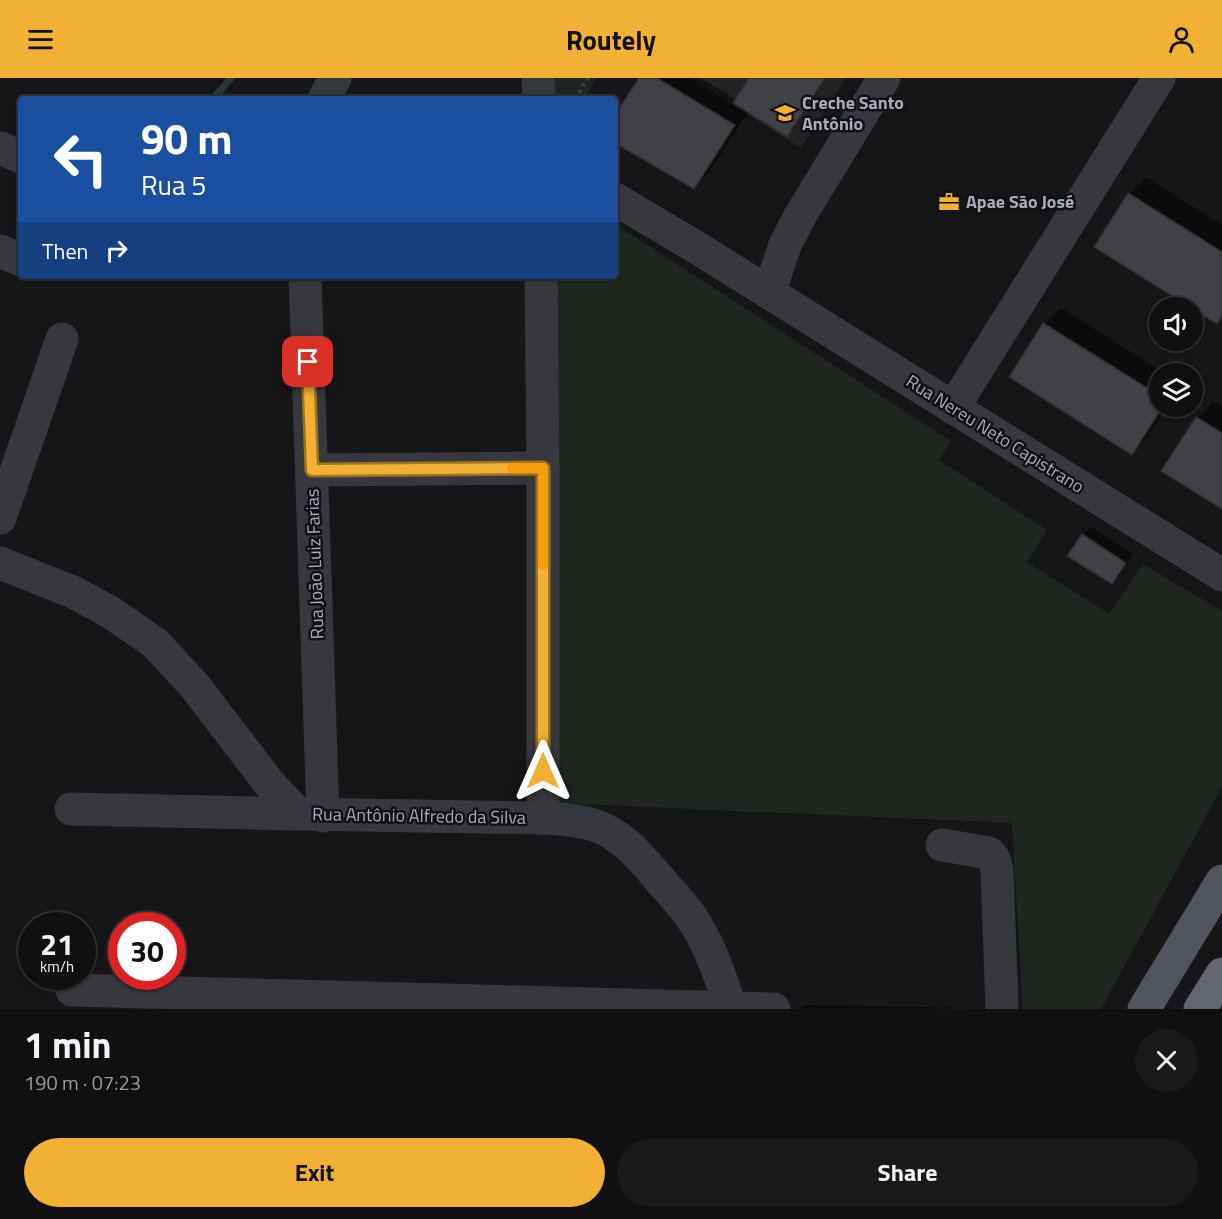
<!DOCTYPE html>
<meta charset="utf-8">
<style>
:root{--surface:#101012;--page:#19191b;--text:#f1f3f6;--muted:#9c9d9f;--line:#303032;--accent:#f2b134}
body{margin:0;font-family:"Titillium Web",sans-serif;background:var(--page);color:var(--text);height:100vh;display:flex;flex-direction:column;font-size:22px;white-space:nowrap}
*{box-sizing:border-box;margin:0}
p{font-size:20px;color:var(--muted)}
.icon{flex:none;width:33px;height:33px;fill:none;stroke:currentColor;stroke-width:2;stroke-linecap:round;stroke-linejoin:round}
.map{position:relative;height:931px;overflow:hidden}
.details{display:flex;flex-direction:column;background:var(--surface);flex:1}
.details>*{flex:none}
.hud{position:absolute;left:18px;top:18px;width:600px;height:183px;border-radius:6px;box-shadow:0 2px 4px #0004,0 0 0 2px var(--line);background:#1a4fa0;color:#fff;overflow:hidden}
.controls{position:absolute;left:1149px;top:219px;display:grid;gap:12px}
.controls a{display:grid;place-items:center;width:54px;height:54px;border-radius:50%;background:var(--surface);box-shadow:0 2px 4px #0004,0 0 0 2px var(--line);font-size:30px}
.speed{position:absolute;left:18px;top:834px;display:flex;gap:12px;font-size:30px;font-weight:700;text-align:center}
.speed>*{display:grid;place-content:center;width:78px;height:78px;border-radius:50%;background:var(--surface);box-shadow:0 2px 4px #0004,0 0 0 2px var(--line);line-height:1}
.speed small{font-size:15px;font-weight:400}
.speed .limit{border:9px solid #d22;background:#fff;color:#111}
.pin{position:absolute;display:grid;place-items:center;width:51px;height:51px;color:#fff;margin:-26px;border-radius:12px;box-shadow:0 3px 9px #0006}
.me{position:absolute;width:66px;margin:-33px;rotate:0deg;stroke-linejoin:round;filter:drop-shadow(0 0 4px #0008)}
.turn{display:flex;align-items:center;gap:21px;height:126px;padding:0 24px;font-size:27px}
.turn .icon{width:78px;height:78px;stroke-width:2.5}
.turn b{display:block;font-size:42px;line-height:51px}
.then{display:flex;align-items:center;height:57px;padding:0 24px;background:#0003;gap:12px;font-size:22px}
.round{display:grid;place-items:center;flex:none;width:63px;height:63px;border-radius:32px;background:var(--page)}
.summary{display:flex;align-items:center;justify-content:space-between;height:102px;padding:0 24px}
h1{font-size:36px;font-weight:700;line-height:45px}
.button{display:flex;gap:12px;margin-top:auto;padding:12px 24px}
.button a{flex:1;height:69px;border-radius:36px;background:var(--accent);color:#111;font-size:24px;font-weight:700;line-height:69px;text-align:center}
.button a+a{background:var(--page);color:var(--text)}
header{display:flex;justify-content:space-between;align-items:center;height:78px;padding:0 24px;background:var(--accent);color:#111;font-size:27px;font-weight:700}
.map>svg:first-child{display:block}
.built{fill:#222225}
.green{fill:#1e261f}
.shadow{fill:#0007}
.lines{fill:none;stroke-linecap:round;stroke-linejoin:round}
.stream{stroke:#2c353c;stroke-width:7}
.building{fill:#404145;stroke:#303034;stroke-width:1.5}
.path{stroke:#3d3f44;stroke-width:4;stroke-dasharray:3 4.5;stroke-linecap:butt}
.minor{stroke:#37383d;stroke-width:33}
.major{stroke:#53555c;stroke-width:33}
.highway{stroke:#63666e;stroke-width:33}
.route-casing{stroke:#9d7322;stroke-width:15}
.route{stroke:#f2b134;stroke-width:10}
.slow{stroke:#f59e0b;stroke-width:10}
.labels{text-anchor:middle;stroke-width:5;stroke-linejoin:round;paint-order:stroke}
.poi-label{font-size:18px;font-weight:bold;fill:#a8adb8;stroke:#111113;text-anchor:start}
.street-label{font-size:18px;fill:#a8adb8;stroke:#111113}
</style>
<header><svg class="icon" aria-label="menu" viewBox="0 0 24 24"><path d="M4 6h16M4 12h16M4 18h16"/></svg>Routely<svg class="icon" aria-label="person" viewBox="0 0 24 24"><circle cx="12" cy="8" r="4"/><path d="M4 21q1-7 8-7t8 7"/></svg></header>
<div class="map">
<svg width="1222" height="931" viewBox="0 0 1222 931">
<rect width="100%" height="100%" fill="#161618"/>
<!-- built -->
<path class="built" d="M690,0H846L801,70Z"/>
<!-- green -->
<g class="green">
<path d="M548,0H597L584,21H549Z"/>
<path d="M615,146L951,363L939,382L1047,452L1027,484L1109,536L1143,486L1222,533V709L1101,931H1023L1012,745L555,725L557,198H615Z"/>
</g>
<!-- shadow -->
<g class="shadow">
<path d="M640,0H700L737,22L751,0H826L795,49L787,57L749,33L710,93L694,109L615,63V40Z"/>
<path d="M1146,99L1222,147V238L1217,244L1096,168L1129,116Z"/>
<path d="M1061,230L1166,296H1160V328H1167L1148,358L1132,375L1045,246Z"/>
<path d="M1214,323L1222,328V429L1164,392L1197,340Z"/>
<path d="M1091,449L1133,476L1120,496L1112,505L1083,457Z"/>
<path d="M804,927L972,930L800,931Z"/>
</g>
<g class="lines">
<!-- stream -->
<path class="stream" d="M213,21L231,0"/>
</g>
<!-- building -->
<g class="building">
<path d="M639,0H657L735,47L694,111L615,65V37Z"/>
<path d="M749,0H825L787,59L733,25Z"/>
<path d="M1128,115L1222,174V237L1217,246L1094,169Z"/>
<path d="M1043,245L1160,318V328H1163L1132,377L1009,299Z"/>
<path d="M1196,339L1222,355V431L1161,393Z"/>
<path d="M1082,456L1126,485L1112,506L1067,478Z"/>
</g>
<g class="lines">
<!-- path -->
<path class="path" d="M575,21L588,0"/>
<!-- minor -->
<g class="minor">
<path d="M538,0L539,21"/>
<path d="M324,21L335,0"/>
<path d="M0,70L21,79"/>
<path d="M615,121L694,168L1222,497"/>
<path d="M0,173L21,182"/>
<path d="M305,198L323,738"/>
<path d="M541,198L543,390V740"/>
<path d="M769,215L785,167L800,138L884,0"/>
<path d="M953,330L1159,0"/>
<path d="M312,392L543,390"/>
<path d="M0,440L62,261"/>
<path d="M0,485L73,514L110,534L155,565L194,607L269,705L298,736L543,740C560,741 578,742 594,747C625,757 646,786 667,810C678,822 690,835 698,850C713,875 722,904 731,931"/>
<path d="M71,731L298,736"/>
<path d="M942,767L989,775L994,781L997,792L1002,931"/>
<path d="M72,912L774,931"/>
</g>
<!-- major -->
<path class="major" d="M1144,931L1222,803"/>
<!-- highway -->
<path class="highway" d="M1200,931L1222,896"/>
</g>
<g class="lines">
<!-- route casing -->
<g class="route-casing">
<path id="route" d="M308,284L312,392L543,390V693"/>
</g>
<!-- route -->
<use href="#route" class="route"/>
<!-- slow -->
<path class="slow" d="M512,390H543V487"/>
</g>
<!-- icons -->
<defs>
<g id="school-bare" transform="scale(1.62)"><path d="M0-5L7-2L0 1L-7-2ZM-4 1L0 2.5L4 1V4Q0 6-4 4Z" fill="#f2b134" stroke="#111113" stroke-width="2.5" paint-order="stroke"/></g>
<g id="office-bare" transform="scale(1.62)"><path d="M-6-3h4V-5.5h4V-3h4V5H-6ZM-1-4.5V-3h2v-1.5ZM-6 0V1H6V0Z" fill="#f2b134" stroke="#111113" stroke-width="2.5" paint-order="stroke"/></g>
</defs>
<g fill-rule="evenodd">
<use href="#school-bare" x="785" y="35"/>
<use href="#office-bare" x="949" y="124"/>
</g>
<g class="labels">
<!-- poi labels -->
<g class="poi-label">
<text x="802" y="31">Creche Santo<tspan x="802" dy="21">Antônio</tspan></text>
<text x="966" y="130">Apae São José</text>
</g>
<!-- street labels -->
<g class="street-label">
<text transform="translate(995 356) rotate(32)" y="6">Rua Nereu Neto Capistrano</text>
<text transform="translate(315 486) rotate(-92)" y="6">Rua João Luiz Farias</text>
<text transform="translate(419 738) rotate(1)" y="6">Rua Antônio Alfredo da Silva</text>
</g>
</g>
</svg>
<div class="controls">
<a><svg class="icon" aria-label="sound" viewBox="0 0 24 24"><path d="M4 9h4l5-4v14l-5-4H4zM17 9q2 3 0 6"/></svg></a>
<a><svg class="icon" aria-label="layers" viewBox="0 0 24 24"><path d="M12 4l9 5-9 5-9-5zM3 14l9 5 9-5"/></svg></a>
</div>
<div class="speed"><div>21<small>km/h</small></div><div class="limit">30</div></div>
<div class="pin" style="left:308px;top:284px;background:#d93025"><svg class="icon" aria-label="arrive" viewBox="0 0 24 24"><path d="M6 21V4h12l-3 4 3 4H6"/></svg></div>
<svg class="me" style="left:543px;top:693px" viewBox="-20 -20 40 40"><path d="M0-17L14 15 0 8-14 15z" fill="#f2b134" stroke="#fff" stroke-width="4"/></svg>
<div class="hud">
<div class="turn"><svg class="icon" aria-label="left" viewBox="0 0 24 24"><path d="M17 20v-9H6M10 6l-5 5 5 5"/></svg><div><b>90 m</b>Rua 5</div></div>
<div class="then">Then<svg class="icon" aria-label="right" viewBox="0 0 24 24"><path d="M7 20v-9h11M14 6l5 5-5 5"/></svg></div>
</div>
</div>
<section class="details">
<div class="summary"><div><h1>1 min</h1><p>190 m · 07:23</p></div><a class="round"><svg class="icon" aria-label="close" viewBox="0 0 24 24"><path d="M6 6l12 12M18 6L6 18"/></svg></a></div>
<div class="button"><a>Exit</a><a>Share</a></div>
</section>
